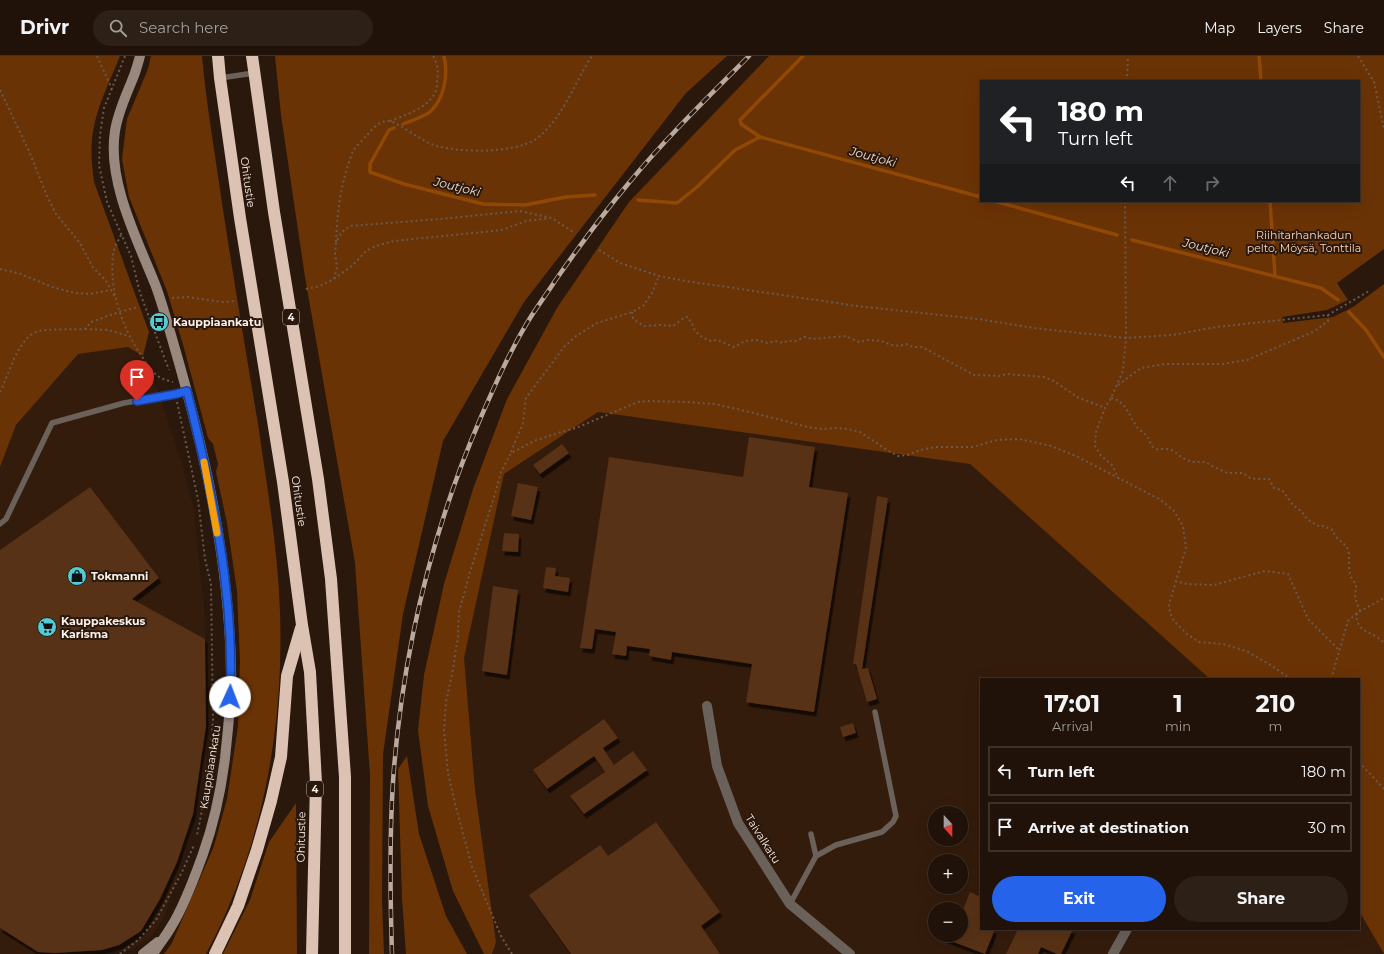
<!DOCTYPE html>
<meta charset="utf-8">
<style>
:root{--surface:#201209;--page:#2d2017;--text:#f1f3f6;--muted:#a29e9c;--line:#3d322a;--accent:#2563eb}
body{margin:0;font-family:Montserrat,sans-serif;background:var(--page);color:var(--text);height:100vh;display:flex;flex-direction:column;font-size:15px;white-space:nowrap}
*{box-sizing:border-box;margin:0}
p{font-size:13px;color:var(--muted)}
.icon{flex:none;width:22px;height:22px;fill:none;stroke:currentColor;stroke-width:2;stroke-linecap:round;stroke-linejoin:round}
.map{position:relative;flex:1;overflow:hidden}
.side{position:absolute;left:980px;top:622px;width:380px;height:252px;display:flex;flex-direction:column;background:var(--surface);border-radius:0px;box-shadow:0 4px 16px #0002,0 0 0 1px var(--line)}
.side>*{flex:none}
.hud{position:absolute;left:980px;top:24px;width:380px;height:122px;border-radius:0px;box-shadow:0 4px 16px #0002,0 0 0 1px var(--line);background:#202124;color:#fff;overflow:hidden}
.needle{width:26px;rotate:159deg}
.controls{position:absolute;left:928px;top:750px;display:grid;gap:8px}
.controls a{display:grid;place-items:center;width:40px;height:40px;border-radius:50%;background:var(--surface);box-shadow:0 4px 16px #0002,0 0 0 1px var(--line);font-size:20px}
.pin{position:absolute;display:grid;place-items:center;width:34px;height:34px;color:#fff;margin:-41px -17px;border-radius:50% 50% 50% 0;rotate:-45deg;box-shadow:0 0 4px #0007}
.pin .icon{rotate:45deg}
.me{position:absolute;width:44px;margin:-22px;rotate:2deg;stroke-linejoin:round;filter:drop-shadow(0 0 3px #0008)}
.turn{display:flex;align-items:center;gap:14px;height:84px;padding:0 12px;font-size:18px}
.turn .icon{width:52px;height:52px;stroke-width:2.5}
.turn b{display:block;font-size:28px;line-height:34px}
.lanes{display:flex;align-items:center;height:38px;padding:0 12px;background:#0003;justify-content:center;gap:20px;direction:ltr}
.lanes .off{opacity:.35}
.eta{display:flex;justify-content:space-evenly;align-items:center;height:68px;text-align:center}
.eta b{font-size:24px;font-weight:700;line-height:28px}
.button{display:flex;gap:8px;margin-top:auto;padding:8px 12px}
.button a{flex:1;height:46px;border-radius:24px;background:var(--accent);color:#fff;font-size:16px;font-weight:700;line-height:46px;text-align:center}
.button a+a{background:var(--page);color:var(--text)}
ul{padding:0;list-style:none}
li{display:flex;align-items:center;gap:12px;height:50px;margin:0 8px 6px;padding:0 4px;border:2px solid var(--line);border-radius:0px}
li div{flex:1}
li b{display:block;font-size:15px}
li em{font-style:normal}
header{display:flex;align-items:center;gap:24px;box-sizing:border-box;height:56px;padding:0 20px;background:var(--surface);border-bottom:1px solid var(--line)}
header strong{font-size:19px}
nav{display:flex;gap:22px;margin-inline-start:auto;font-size:14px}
.search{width:280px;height:36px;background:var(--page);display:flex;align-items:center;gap:10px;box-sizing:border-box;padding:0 14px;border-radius:22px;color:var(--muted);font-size:15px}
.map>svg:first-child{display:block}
.built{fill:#341c0c;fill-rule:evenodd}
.green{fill:#6a3306;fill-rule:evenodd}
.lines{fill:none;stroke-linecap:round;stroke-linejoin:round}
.stream{stroke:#914805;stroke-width:3.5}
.building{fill:#583013;filter:url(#shadow)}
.path{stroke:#69594e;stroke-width:2;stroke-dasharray:2 3;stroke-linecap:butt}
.lane{stroke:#6b615b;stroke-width:5.5}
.street{stroke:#6b615b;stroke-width:10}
.secondary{stroke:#98887e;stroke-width:10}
.highway{stroke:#dbc2b3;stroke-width:12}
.rail-casing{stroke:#b9aaa1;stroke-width:4.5}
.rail{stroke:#2a180c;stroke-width:3;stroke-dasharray:9;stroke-linecap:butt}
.route-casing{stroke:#184099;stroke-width:10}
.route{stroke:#2563eb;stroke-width:7}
.slow{stroke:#f59e0b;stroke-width:7}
.labels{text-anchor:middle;stroke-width:4;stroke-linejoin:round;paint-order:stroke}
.shield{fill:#2a180c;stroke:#beafa6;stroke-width:1}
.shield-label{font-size:10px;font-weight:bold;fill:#fdf0e8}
.street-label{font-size:11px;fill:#fdf0e8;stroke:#2a180c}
.park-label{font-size:11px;fill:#fed3b9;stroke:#2a180c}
.poi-label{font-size:11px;font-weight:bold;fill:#fdf0e8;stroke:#2a180c;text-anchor:start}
.water-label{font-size:12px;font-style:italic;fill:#f2ddcf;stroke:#2a180c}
</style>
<header>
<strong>Drivr</strong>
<div class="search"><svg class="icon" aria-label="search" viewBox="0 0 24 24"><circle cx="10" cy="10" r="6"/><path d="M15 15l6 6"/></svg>Search here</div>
<nav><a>Map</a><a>Layers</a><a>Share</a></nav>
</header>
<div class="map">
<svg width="1384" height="898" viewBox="0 0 1384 898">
<defs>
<filter id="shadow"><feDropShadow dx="2.5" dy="4.5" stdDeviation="0" flood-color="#0009"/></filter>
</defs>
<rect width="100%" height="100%" fill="#2a180c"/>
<!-- built -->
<g class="built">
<path d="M128,291L143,300L153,321L183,411L193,449L205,560L207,667L206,709L190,783L164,862L150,882L130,894L92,898H0V411L16,369L78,298Z"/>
<path d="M598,356L970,408L1210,623H981V873H1359V855L1383,898H492L496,886L475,734L460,586L504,418ZM935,757H961V783H935ZM935,805H961V831H935ZM935,853H961V879H935Z"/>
</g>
<!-- green -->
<g class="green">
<path d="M0,0H120C110,25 97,50 93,76C90,93 92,110 94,126L149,276L143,300L128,291L78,298L16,369L0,411Z"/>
<path d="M151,0H202C205,34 210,67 215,100C228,190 243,279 258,368C267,431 278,493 280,556C284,674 262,793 206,898H164L172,887L214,790L227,743L238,670L240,605L237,535L227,467L216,416L218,408L213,388L208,382L184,292L167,235L129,141L122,103L127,63L148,13Z"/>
<path d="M275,0H727L686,37L524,246L443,385L403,558L383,698L382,845L384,898H369L370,719L355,507L305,221L281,59Z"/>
<path d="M769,0H1384V193L1337,227L1348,244L1327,254L1282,261L1283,267L1333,261L1353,251L1384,228V898L1359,855V623H1210L970,408L598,356L504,418L464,602L475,734L496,886L492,898H484L453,835L428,750L418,674L424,619L444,528L473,433L507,343L557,252L629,146ZM981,25H1359V145H981Z"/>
<path d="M407,700L419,778L446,860L467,898H406L402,842L398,713Z"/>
<path d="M296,747L297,898H223L250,844L269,786Z"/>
</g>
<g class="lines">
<!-- stream -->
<g class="stream">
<path d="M803,0L740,64L741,68L760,81L981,141"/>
<path d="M1259,0L1261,25"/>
<path d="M403,68C410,65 427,60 432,54C445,40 448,18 444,0"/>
<path d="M394,72L389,74L370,108V116L404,128L483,148L525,149L566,141L595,139"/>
<path d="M638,144L677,147L697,131L735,94L760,81"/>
<path d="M994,145L1117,179"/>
<path d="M1270,145L1275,220"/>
<path d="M1132,184L1321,232L1338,244"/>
<path d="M1349,256L1366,274L1384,301"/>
</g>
</g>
<!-- building -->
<g class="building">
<path d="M749,381L815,391L809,431L848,437L814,656L746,646L752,608L672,596L671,604L649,600L650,593L627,590L626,600L612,598L616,576L595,573L592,593L580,592L609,401L743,421Z"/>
<path d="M562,388L569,397L540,418L533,409Z"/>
<path d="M518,427L538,431L531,464L511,460Z"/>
<path d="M90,431L159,522L132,543L205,583L206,670L193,758L177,806L160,843L141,875L119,889L102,894L55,897L38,896L0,872V494Z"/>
<path d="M877,440L888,442L862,613L868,612L877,643L867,646L856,608H853Z"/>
<path d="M504,477L519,478L518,496L502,495Z"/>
<path d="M546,511L556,512L555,520L570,522L568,536L543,532Z"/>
<path d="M493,530L518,534L507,619L482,615Z"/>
<path d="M604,663L618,682L603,692L614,709L633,695L647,714L584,758L570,740L605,716L594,700L547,733L533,714Z"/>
<path d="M853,667L856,677L843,681L840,671Z"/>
<path d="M656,766L720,856L701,870L720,898H571L529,839L600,789L608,800Z"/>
<path d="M970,836L981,841V873H995L985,898L938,880L961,879V859Z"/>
<path d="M1018,873H1073L1061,898H1057L1041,891L1038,898H1006Z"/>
</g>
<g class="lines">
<!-- path -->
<g class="path">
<path d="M97,0L112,33"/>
<path d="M125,0L104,52L100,79L99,109L107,146L131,200L140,237L169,314"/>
<path d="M1358,0L1374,26L1384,73"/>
<path d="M1127,25L1128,0"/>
<path d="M0,34L29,95L47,140L56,158L80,187L92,210L106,225L115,241"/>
<path d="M390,65C406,59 427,52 435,37C437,33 437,28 437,24C439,16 437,7 433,0"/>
<path d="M121,179C118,185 114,192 113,198C109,235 122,272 143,302C148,310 153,318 161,322C165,324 170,325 173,326"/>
<path d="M336,186C337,160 340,134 348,109C350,104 351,99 353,95C357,89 363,84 367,79C373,72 380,64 390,65C398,67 418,82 427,86C449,98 515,98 536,83C563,63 574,27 592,0"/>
<path d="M599,194L620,207L659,220L686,225L857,250L978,263L1034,272L1126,282L1172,279L1216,271L1328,259L1369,235"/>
<path d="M0,213L21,218L52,231L75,237L90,238L111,234"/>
<path d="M334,223L337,211L335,198L336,186L342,176L350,170L440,163L520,155L552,162L573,176"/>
<path d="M306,233L320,230L334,223L353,209L366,195L376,190L394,185L502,174L526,165L549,162"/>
<path d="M172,242L187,241L223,246L234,245"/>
<path d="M632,256L633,263L644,270L660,269L673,270L685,261H688L692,268L695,275L702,281L711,285L717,284L734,291L745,285L756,284L768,287L775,285L783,287L787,285H795L805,281L812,283L846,280L859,286L868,284L881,285L892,289L899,290L906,288L913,291H922L974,319L999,320L1007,318L1044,321L1054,325L1077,341L1105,352"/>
<path d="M85,273L108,274L129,280"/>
<path d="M1118,329L1141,312L1165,308H1222L1247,304L1315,275L1328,265V259"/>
<path d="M0,336C9,319 17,284 36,276C46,272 73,274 85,273L91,266L119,256L138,251"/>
<path d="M1111,342C1126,345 1129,360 1137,371C1139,374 1143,376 1146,379C1149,382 1150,389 1154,392C1158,395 1162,392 1166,393C1174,393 1178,400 1185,403C1191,407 1198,406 1206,406L1210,409L1227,417H1243L1250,422L1258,423H1269L1274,432L1282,434L1293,449L1302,456L1307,463L1320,471L1323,470L1333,474L1335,480L1347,491L1349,497V513L1351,521L1356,529L1355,542L1360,555"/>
<path d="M177,346L198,443L205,503L211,528L213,665L207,730L197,779"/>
<path d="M511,396L523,367L526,342L564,291L576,280L597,267L632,256L643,250L652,237L659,220"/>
<path d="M1119,423L1112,409L1101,400L1095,390L1096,376L1105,352L1111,342L1123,315L1126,282L1125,145"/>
<path d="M1175,525L1187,528L1214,529L1265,515L1288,518L1308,563L1339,594"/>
<path d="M1357,557C1354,577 1374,575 1384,587"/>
<path d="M1331,623L1348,565L1357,557L1384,542"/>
<path d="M1359,706L1384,733"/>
<path d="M120,898L138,884L156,864L182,816L194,789"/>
<path d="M512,898L501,880L472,811L455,748L448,717L444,675L446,646L453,613L458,580L459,556L470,516L495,438L501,416L511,397L534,385L558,377L576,372L638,346L648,345L687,346L714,348L750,356L808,371L822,373L836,372L848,373L860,376L887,394L898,400L908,399L920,394L936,391H973L997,384L1019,383L1051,390L1078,401L1161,444L1174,455L1183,470L1186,492L1169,548L1170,557L1174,565L1187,578L1199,586L1223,588L1246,595L1269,608L1291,623"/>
</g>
<!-- lane -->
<g class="lane">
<path d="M220,22L254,17"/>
<path d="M0,468L6,463L52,367L124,347L176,338L187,335"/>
<path d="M811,778L816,800"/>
<path d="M790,848L816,800L836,789L882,776L893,766L896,760L875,656"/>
</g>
<!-- street -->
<g class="street">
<path d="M707,650L717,710L738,767L790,848L850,898"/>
<path d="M1113,898L1127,873"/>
</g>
<!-- secondary -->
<g class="secondary">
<path d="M140,0C138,7 136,15 133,22C126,40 118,56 115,75C107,125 137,183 155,228C162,246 167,266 173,286C204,392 229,502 231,613C232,642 228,672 225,702C221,734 214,767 203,798C195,820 184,851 171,871C166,880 159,888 153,898"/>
<path d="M143,898L158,886"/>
</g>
<!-- highway -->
<g class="highway">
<path d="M218,0L220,22L240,162L283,426L302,569L310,616L316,727L312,898"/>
<path d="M252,0L274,156L318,423L331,523L345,721V898"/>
<path d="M215,898L238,850L257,794L271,745L281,701L287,620L301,572"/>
</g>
<!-- rail casing -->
<g class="rail-casing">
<path id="rail" d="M392,898C390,836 389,774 394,712C404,592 433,472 481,361C495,329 509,297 527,267C536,252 546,239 555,225C578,192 602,159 628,128C665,83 707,42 749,0"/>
</g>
<!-- rail -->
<use href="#rail" class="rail"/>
</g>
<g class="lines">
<!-- route casing -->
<g class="route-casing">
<path id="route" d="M137,345L176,338L187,335C212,434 235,538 230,641"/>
</g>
<!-- route -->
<use href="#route" class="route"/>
<!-- slow -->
<path class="slow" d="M204,406L217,477"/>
</g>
<!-- icons -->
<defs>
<g id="bus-disc" transform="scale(1)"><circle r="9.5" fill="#52ccd6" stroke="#2a180c"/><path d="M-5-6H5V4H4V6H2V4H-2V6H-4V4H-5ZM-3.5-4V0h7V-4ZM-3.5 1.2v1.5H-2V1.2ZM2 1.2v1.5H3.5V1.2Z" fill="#111"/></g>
<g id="shop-disc" transform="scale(1)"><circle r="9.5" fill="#52ccd6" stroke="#2a180c"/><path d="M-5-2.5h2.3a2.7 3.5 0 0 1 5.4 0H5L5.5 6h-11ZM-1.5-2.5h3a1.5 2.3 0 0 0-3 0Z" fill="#111"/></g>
<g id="supermarket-disc" transform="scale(1)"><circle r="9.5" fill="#52ccd6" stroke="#2a180c"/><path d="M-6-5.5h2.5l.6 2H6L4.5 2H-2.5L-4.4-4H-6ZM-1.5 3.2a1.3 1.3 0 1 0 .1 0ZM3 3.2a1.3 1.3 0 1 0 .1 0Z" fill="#111"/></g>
</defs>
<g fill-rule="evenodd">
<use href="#bus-disc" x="159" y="266"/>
<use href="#shop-disc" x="77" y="520"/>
<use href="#supermarket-disc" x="47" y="571"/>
</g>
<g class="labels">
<!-- shield labels -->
<g class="shield">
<rect x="283" y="253" width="16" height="16" rx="3"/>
<rect x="307" y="725" width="16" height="16" rx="3"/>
</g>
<g class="shield-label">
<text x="291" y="265">4</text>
<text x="315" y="737">4</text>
</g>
<!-- street labels -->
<g class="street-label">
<text transform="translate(248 126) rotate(82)" y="4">Ohitustie</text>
<text transform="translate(299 445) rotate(82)" y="4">Ohitustie</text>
<text transform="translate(210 711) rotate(-81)" y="4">Kauppiaankatu</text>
<text transform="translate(301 781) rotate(-89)" y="4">Ohitustie</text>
<text transform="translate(763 783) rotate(58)" y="4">Taivalkatu</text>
</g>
<!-- park labels -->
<g class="park-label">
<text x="1304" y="183">Riihitarhankadun<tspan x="1304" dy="13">pelto, Möysä, Tonttila</tspan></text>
</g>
<!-- poi labels -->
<g class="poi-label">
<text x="173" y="270">Kauppiaankatu</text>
<text x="91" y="524">Tokmanni</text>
<text x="61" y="569">Kauppakeskus<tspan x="61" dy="13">Karisma</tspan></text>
</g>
<!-- water labels -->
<g class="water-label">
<text transform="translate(873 101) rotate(15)" y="4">Joutjoki</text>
<text transform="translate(457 131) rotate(14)" y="4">Joutjoki</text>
<text transform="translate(1206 192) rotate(14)" y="4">Joutjoki</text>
</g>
</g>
</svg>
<div class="controls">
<a><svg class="needle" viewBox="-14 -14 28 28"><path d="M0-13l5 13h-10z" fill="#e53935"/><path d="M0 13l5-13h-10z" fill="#a29e9c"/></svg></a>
<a>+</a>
<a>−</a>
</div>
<div class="pin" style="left:137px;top:345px;background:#d93025"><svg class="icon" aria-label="arrive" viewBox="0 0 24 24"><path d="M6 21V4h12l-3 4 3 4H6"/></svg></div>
<svg class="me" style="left:230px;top:641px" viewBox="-20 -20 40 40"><circle r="19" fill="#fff"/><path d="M0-13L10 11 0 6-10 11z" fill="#2563eb"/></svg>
<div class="hud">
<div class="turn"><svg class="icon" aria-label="left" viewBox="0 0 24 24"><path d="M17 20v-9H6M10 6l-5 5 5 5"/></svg><div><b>180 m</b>Turn left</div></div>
<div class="lanes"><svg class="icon" aria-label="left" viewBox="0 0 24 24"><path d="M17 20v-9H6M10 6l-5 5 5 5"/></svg><svg class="icon off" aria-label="ahead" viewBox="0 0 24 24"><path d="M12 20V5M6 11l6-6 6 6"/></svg><svg class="icon off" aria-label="right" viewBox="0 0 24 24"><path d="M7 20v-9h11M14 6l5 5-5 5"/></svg></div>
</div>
<section class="side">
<div class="eta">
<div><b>17:01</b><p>Arrival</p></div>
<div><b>1</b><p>min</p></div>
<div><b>210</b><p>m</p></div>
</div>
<ul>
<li><svg class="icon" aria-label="left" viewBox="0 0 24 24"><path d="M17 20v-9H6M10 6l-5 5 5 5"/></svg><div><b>Turn left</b></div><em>180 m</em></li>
<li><svg class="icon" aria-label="arrive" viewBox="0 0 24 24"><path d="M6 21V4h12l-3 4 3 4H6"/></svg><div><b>Arrive at destination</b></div><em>30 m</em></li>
</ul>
<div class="button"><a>Exit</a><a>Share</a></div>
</section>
</div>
